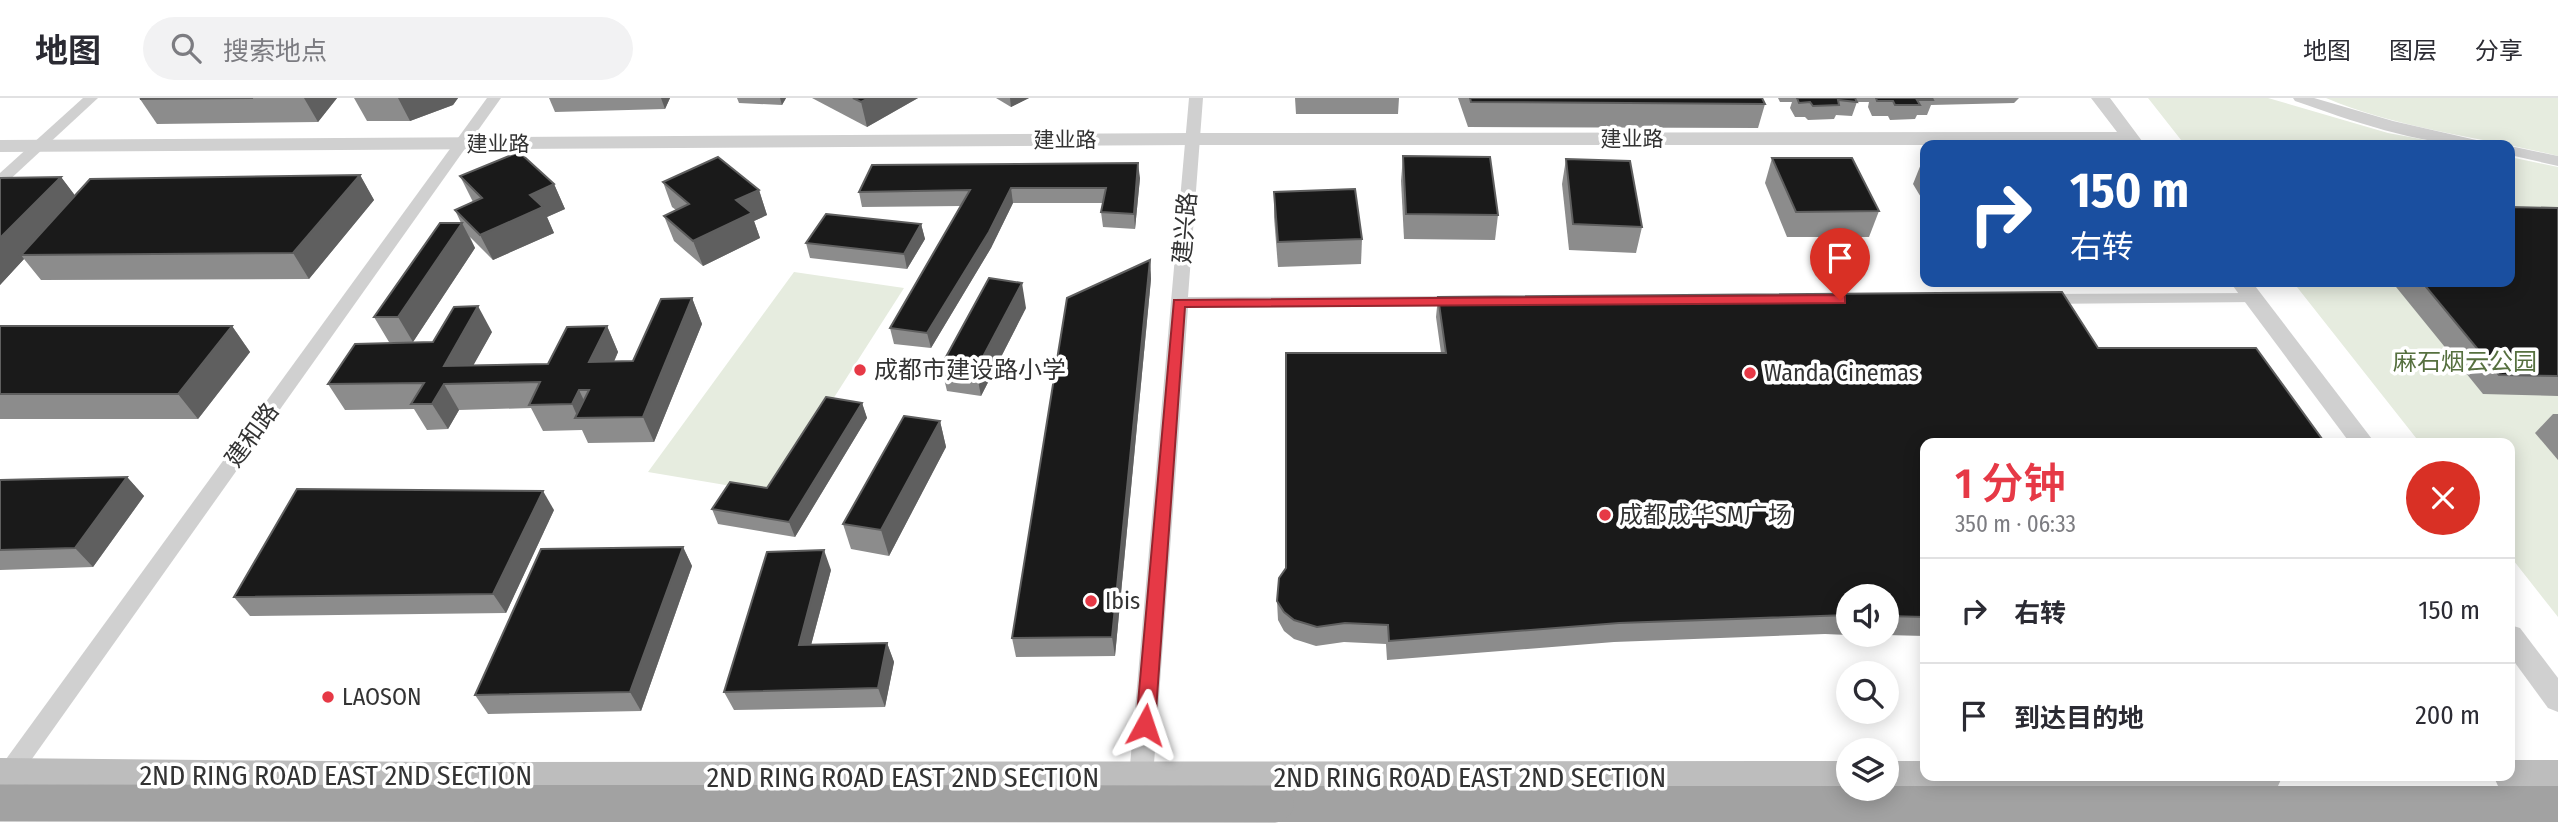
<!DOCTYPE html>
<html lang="zh">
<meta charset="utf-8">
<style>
:root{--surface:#fff;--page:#f2f2f3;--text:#2b2b33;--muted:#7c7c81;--line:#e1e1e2;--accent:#e63946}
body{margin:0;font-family:"Fira Sans Condensed","Noto Sans SC",sans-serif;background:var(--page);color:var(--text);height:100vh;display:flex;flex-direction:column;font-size:26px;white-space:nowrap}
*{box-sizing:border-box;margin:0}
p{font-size:23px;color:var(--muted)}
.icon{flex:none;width:38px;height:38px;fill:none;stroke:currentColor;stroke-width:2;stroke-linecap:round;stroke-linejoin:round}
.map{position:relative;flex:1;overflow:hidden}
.details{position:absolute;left:1920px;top:340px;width:595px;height:343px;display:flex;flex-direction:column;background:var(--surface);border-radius:14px;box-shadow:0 4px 18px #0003}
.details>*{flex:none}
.guide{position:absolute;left:1920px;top:42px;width:595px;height:147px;border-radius:14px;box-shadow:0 4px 18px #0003;background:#1a4fa0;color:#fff;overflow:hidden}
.buttons{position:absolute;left:1836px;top:486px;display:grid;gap:14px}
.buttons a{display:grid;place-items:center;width:63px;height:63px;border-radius:50%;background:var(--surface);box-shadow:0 4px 18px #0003;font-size:35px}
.pin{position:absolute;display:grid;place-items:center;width:60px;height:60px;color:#fff;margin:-72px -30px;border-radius:50% 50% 50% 0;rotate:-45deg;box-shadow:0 0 7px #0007}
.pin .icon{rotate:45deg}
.me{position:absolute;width:77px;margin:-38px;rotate:5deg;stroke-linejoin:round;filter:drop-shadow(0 0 5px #0008)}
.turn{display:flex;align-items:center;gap:24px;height:147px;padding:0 35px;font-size:32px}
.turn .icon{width:91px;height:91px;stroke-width:2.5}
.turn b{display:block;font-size:49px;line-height:60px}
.round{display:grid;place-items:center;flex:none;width:74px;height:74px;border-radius:37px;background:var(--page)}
.headline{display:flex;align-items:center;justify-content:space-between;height:119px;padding:0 35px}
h1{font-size:42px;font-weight:600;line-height:52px;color:var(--accent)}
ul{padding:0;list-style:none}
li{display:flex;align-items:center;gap:21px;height:105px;padding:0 35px;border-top:2px solid var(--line)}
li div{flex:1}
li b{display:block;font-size:26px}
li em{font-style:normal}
header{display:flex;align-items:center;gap:42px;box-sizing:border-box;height:98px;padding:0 35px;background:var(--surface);border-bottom:2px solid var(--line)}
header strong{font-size:33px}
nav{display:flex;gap:38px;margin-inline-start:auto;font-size:24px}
.search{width:490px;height:63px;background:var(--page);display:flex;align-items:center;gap:18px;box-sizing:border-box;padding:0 24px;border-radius:38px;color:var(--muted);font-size:26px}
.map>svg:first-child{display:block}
.green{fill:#e6ecdf}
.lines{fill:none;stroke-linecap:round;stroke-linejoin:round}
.minor{fill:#d0d0d0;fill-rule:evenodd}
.tertiary{fill:#d0d0d0;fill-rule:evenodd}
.secondary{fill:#bdbdbd;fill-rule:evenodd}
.trunk{fill:#a2a2a2;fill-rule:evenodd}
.trunk-bridge{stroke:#a2a2a2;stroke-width:37}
.wall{fill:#8c8c8c}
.shaded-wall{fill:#5f5f5f}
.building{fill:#1a1a1a;stroke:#5f5f5f;stroke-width:2}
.route{fill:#e63946;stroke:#96252e;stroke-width:2}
.poi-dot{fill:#e63946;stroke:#fff;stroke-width:2.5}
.labels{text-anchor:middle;stroke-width:7;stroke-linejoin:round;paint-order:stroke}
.far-street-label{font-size:21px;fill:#333;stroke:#fff}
.street-label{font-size:24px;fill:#333;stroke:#fff}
.park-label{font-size:24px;fill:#56703f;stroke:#fff}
.poi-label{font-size:24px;fill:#333;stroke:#fff;text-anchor:start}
.near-street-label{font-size:28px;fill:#333;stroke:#fff}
</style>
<header>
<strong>地图</strong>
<div class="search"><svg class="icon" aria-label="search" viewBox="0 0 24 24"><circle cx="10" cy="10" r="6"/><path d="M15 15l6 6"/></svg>搜索地点</div>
<nav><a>地图</a><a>图层</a><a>分享</a></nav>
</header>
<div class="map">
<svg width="2558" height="725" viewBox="0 0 2558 725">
<rect width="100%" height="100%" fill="#fff"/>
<!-- green -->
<g class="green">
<path d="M2148,0H2268L2388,35L2453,47H2185Z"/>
<path d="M2326,0H2558V58C2481,39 2399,31 2326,0Z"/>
<path d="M2510,59L2558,69V519L2510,458V345H2420L2293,184H2510Z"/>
<path d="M794,174L904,190L773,395L648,374Z"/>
</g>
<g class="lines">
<!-- minor -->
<g class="minor">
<path d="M83,0H98L5,86L0,88V75Z"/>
<path d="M487,0H501L17,682L9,685L1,682V668Z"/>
<path d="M1189,0H1203L1188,199L1461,198L1470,203L1461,208L1188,210L1153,679L1149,686L1141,689L1133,686L1129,679Z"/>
<path d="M2293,0H2314L2393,23L2485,44L2488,47C2427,50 2352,23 2295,3Z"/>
<path d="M2510,48L2558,58V68L2510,57Z"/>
<path d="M2253,195L2262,200L2259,204L2041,206L2032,201L2041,196Z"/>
</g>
<!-- tertiary -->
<g class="tertiary">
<path d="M2091,0H2110L2145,47H1193L0,54V42L1193,35L2117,34Z"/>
<path d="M2230,184H2252L2375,345H2350Z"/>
<path d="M2510,527L2520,530L2558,580V614L2548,610L2510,558Z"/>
</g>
<!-- secondary -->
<g class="secondary">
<path d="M0,660L428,664L1848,663V691H1853L428,694L0,690Z"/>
<path d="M2510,662H2558V692H2510L2498,688L2493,677H2510Z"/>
<path d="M1886,663H1925V677H2283L2278,688L2266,692L1886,693L1881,691H1886Z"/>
</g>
<!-- trunk -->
<path class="trunk" d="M1275,688H1848V691H1886V688H2558V724H1275L1260,719L1254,706L1260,693Z"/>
<!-- trunk-bridge -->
<path class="trunk-bridge" d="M0,705L1275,706"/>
</g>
<!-- wall -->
<g class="wall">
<path d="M142,0H337L318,24L157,26L140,1Z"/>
<path d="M354,0H458L453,7L410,23H367Z"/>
<path d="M549,0H670L665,11L555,14Z"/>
<path d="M737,0H786L782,7L739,5Z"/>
<path d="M812,0H918L867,29Z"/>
<path d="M996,0H1029L1011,9Z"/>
<path d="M1295,0H1399L1398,16H1296Z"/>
<path d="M1458,0H1762L1765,6L1758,30L1468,29Z"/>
<path d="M1778,0H2019L2014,5L1931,7L1927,17H1917L1915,21L1890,22L1888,18H1872L1868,9L1869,4H1857L1852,18L1836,17L1834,21L1808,22L1805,19H1795L1790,10L1792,4H1780Z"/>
<path d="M1403,58L1498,117L1495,142L1404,141L1401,83Z"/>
<path d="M1772,60L1879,113L1869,139H1787L1765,85Z"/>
<path d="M1566,61L1642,129L1636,155L1569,152L1562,86Z"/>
<path d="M1923,61H1925V106L1913,86Z"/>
<path d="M360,77L374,102L309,181L41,182L24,161L0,187V80L61,79L75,98Z"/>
<path d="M460,78L554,86L565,111L547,119L554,135L493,162L470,139L475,150L413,244H389L374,219L461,125L455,112L473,104Z"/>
<path d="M1140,80L1135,131L1103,129L1101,114L1103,105H1013L991,150L931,250L894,246L890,230L961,108L862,109L859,94Z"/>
<path d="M663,84L759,92L767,117L754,123L760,140L703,168L674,143L664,118L676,112L672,109Z"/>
<path d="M1274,94L1362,141L1361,166L1278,169L1274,119Z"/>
<path d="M2558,110V298L2483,296L2392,184H2510Z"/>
<path d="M921,126L925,141L907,171L810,160L806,145Z"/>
<path d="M1150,162L1151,181L1115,558L1016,559L1012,540Z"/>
<path d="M1438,199L1925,345V538L1886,537V499H1848V537L1825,536L1614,544L1387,562L1386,546L1344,544L1316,548L1294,541L1284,533L1278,522L1277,503L1441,255L1436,219Z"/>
<path d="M692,200L702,226L654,344L588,345L582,332L543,333L531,310L459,312L448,331L427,332L414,311L345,312L328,286L433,244L492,234L473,267L548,266L607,228L618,254L614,264L633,263Z"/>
<path d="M1026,210L981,298L947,293L941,268Z"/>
<path d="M0,228H232L250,254L198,321H0Z"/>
<path d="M862,305L867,320L795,439L718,426L712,411L767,390Z"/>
<path d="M2553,316H2558V362L2535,335Z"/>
<path d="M940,323L946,349L889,458L851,451L843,426Z"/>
<path d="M127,379L144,398L93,469L0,472V382Z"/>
<path d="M554,412L506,515L250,518L234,499Z"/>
<path d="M683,449L692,468L641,613L488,616L475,597Z"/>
<path d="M831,472L811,547L887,545L894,564L885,609L734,612L724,594Z"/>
</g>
<!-- shaded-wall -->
<g class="shaded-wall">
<path d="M304,0H337L318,24Z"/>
<path d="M398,0H458L453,7L410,23Z"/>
<path d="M661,0H670L665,11Z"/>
<path d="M780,0H786L782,7Z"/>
<path d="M869,0H918L867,29L861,4Z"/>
<path d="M1010,0H1029L1011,9Z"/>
<path d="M1138,65L1140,80L1135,131L1134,116Z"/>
<path d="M360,77L374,102L309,181L293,155Z"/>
<path d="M61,79L80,104L21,157L24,161L0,187V140Z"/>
<path d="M554,86L565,111L547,119L554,135L493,162L480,137L530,97Z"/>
<path d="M1011,90L1013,105L991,150L931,250L927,235Z"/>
<path d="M759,92L767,117L754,123L760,140L703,168L693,143L736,102Z"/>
<path d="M462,125L475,150L413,244L398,219Z"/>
<path d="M921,126L925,141L907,171L904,156Z"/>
<path d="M1150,162L1151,181L1115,558L1112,539Z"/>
<path d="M1022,185L1026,210L981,298L976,272Z"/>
<path d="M692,200L702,226L654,344L643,319Z"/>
<path d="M478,208L492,234L463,286L444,268Z"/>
<path d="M232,228L250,254L198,321L178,296Z"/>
<path d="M607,228L618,254L602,290L589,264Z"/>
<path d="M444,286L459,312L448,331L432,306Z"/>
<path d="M579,292L591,317L578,320L572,306Z"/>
<path d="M862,305L867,320L795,439L789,424Z"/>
<path d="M940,323L946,349L889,458L881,432Z"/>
<path d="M127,379L144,398L93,469L75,450Z"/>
<path d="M543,393L554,412L506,515L493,496Z"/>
<path d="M683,449L692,468L641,613L630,594Z"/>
<path d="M824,452L831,472L806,566L799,547Z"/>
<path d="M887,545L894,564L885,609L878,590Z"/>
</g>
<!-- building -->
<g class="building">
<path d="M142,0H253L140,1Z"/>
<path d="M853,0H869L861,4Z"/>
<path d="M1470,0H1762L1765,6L1471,4Z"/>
<path d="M1797,0H1855L1857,4L1838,2L1839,7L1813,8L1810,4L1799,5Z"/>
<path d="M1876,0H1932L1933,2H1917L1920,7H1895L1893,3H1877Z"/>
<path d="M519,54L554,86L530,97L543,109L480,137L455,112L482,100L460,78Z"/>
<path d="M1403,58L1490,59L1498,117L1406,116Z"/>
<path d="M718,59L759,92L736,102L752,115L693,143L664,118L689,106L663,84Z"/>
<path d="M1772,60H1852L1879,113L1796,114Z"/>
<path d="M1566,61L1630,63L1642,129L1573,126Z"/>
<path d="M1138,65L1134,116L1101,114L1106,90H1011L989,134L927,235L890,230L970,92L859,94L872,67Z"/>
<path d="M360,77L293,155L21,157L90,81Z"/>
<path d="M61,79L0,140V80Z"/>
<path d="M1355,91L1362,141L1278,144L1274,94Z"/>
<path d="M2510,109L2558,110V278L2499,277L2422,184H2510Z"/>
<path d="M826,116L921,126L904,156L806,145Z"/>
<path d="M440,125H462L398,219H374Z"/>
<path d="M1150,162L1112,539L1012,540L1067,200Z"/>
<path d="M989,180L1022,185L976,272L941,268Z"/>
<path d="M2062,194L2098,250H2256L2325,345H1925V519L1886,518V499H1848V517L1619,525L1389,543L1388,527L1345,525L1317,529L1294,522L1284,514L1277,503L1279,480L1286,470V255H1446L1438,199Z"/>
<path d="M692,200L643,319L575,320L589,292H579L572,306L529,307L540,284L444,286L432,306H411L424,285L328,286L355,246L433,244L454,209L478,208L444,268L548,266L567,229L607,228L589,264L633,263L661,201Z"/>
<path d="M0,228H232L178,296H0Z"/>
<path d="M826,299L862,305L789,424L712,411L730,384L767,390Z"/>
<path d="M904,318L940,323L881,432L843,426Z"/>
<path d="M127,379L75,450L0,452V382Z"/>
<path d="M297,391L543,393L493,496L234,499Z"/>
<path d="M683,449L630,594L475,597L541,451Z"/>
<path d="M824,452L799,547L887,545L878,590L724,594L767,454Z"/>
</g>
<!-- route -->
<path class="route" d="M1840,197L1845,198V205L1185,209L1155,627L1152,632L1145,635L1139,632L1136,627L1174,202Z"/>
<!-- markers -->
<g class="poi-dot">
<circle cx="860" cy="272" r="7"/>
<circle cx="1750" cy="275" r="7"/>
<circle cx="1605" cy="417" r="7"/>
<circle cx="1091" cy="503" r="7"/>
<circle cx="328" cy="599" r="7"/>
</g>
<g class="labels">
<!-- far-street labels -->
<g class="far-street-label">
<text x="1632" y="48">建业路</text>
<text x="1065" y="49">建业路</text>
<text x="498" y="53">建业路</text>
</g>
<!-- street labels -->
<g class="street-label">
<text transform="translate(1185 130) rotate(-85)" y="8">建兴路</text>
<text transform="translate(252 337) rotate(-54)" y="8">建和路</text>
</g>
<!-- park labels -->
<g class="park-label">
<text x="2465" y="272">麻石烟云公园</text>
</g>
<!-- poi labels -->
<g class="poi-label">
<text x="874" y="280">成都市建设路小学</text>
<text x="1764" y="283">Wanda Cinemas</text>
<text x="1619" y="425">成都成华SM广场</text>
<text x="1105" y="511">Ibis</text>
<text x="342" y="607">LAOSON</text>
</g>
<!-- near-street labels -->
<g class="near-street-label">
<text x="336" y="687">2ND RING ROAD EAST 2ND SECTION</text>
<text x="903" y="689">2ND RING ROAD EAST 2ND SECTION</text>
<text x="1470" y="689">2ND RING ROAD EAST 2ND SECTION</text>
</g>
</g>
</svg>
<div class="buttons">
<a><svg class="icon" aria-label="sound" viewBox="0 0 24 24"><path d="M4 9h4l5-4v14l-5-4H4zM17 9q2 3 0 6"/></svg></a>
<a><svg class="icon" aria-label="search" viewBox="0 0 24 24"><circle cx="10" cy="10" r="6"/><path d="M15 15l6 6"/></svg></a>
<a><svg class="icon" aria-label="layers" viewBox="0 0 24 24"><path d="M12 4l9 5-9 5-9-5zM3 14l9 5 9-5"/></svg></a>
</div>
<div class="pin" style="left:1840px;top:202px;background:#d93025"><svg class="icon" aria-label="arrive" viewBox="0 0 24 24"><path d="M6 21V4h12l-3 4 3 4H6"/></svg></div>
<svg class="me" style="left:1145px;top:627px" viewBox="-20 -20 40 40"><path d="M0-17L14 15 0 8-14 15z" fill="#e63946" stroke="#fff" stroke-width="4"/></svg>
<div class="guide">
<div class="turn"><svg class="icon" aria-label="right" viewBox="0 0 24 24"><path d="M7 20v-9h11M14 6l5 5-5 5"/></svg><div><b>150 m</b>右转</div></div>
</div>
<section class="details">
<div class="headline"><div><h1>1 分钟</h1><p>350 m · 06:33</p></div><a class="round" style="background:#d93025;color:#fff"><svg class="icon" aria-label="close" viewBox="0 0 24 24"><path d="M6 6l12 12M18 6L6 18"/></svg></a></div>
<ul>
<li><svg class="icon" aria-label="right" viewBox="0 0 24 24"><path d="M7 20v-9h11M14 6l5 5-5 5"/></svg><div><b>右转</b></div><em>150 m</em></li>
<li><svg class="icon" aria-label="arrive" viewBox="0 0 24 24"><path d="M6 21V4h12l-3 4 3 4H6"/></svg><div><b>到达目的地</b></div><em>200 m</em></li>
</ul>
</section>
</div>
